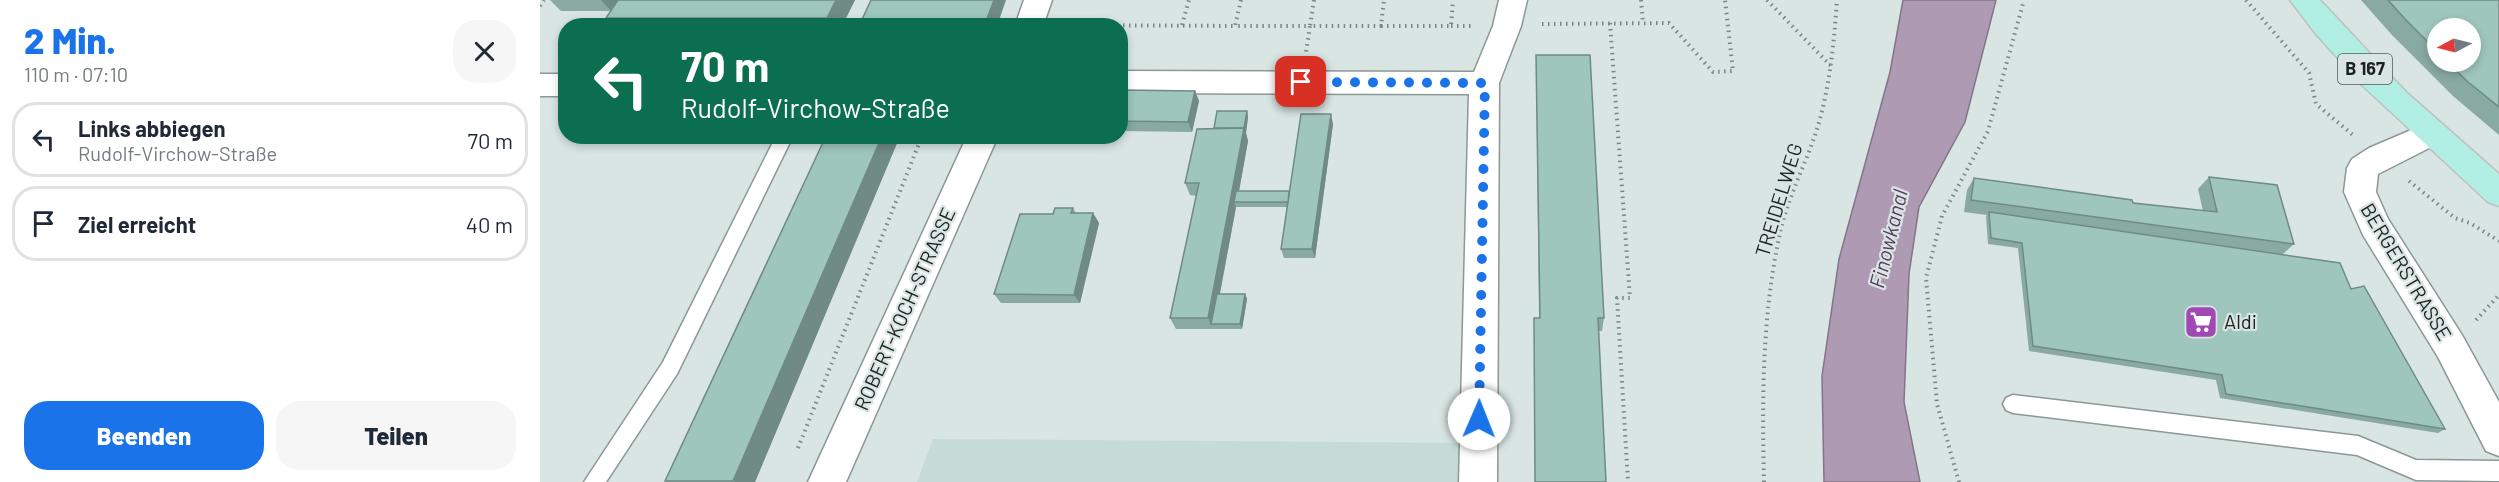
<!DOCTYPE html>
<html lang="de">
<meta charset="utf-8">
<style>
:root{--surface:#fff;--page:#f6f6f7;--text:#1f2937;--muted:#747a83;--line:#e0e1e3;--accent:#1a73e8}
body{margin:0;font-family:Barlow,sans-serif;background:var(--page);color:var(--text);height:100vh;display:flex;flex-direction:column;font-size:22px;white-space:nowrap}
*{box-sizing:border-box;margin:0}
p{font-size:20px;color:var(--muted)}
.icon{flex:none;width:33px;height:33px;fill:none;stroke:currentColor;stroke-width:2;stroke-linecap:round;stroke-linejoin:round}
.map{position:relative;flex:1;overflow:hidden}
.details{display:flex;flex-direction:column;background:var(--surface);width:540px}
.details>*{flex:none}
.guide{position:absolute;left:18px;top:18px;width:570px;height:126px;border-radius:24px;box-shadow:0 3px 9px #0003;background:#0b6e4f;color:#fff;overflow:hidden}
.needle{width:39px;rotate:263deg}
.buttons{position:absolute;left:1887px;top:18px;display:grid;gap:12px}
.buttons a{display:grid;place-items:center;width:54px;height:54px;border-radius:50%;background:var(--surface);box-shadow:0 3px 9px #0003;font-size:30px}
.pin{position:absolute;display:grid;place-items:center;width:51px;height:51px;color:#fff;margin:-26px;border-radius:12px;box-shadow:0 3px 9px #0006}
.me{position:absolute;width:66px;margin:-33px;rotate:1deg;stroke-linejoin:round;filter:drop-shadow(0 0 4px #0008)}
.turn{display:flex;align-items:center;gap:21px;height:126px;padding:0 24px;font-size:27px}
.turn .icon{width:78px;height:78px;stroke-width:2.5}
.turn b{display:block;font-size:42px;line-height:51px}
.round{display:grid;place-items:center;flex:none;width:63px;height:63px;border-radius:24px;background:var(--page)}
.summary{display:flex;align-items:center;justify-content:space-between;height:102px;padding:0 24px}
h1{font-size:36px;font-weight:800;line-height:45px;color:var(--accent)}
.cta{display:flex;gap:12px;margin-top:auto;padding:12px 24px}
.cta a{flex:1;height:69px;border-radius:24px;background:var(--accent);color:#fff;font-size:24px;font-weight:800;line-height:69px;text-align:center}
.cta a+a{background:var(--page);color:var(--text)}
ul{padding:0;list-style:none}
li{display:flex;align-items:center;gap:18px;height:75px;margin:0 12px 9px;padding:0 12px;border:3px solid var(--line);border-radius:24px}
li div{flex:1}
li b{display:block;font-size:22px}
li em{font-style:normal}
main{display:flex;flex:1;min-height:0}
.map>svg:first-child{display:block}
.built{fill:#c6dbd6}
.water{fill:#af9ab4;stroke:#837587;stroke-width:1.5}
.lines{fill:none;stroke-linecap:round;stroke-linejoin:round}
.service-casing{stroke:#8c9895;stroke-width:3}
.minor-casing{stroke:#8c9895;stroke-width:3}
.primary-casing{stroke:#bfc1c0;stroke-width:3}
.path{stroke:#7c8583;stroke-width:4;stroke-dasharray:1.5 4.5;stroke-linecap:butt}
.service{fill:#fff;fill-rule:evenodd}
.minor{fill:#fff;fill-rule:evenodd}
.primary{fill:#b1eee3;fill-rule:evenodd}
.wall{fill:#88aaa3;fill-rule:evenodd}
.shaded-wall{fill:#6f8b84}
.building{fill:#9ec6bd;stroke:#6f8b84;stroke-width:1.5}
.route{stroke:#1a73e8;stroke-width:10;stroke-dasharray:0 18}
.labels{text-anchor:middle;stroke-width:4.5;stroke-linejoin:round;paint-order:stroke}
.shield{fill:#d8e5e2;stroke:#545b5a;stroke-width:1.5}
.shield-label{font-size:18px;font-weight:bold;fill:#1c201f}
.street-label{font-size:20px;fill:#1c201f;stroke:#d8e5e2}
.poi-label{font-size:20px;fill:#1c201f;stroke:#d8e5e2;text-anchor:start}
.water-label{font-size:21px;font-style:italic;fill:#58395f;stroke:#d8e5e2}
</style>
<main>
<section class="details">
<div class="summary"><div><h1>2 Min.</h1><p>110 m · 07:10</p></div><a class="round"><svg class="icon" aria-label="close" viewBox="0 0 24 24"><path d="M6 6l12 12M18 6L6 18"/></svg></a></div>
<ul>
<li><svg class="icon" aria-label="left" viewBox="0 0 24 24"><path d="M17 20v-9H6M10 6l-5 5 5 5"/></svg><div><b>Links abbiegen</b><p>Rudolf-Virchow-Straße</p></div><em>70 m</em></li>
<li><svg class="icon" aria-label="arrive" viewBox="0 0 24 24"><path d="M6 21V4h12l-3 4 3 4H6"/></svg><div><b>Ziel erreicht</b></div><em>40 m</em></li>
</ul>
<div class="cta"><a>Beenden</a><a>Teilen</a></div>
</section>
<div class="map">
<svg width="1959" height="482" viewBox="0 0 1959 482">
<rect width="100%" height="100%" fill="#d8e5e2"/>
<!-- built -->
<path class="built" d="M393,439L939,443L938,482H377Z"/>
<!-- water -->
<path class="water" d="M1363,0H1456L1425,122L1379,207L1369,274L1364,402L1380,482H1284L1282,376L1299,259L1350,72Z"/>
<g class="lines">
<!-- service casing -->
<g class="service-casing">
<g id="service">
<path d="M236,136H253L137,374L66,482H44L123,362Z"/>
<path d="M1473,395L1818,436L1876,460L1959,461V481L1876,480L1817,455L1473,413L1466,410L1463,404L1466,398Z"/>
</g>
</g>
<!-- minor casing -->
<g class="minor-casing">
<g id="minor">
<path d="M484,0H512L503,26H475Z"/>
<path d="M959,0H987L981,26L959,83L957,482H919L929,94L580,93V71L934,72L953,26Z"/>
<rect x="0" y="74" width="26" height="22"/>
<path d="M1890,122L1901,126L1905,134L1901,142L1838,174L1836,192L1848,219L1922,335L1959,402V456L1946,451L1898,357L1823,235L1804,192L1807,168L1812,159L1829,148Z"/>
<path d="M427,136H458L306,482H268Z"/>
</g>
</g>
<!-- primary casing -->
<g class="primary-casing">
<path id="primary" d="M1750,0H1780L1867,93L1959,174V206L1948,202L1822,85L1776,34Z"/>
</g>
<!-- path -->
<g class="path">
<path d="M701,0L695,26H770L766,52"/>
<path d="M774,0L770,26H841L844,0"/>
<path d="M1101,0L1103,23"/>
<path d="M1227,0L1292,67"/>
<path d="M1706,0L1769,73L1776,104L1813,135"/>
<path d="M0,6L4,0"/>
<path d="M1070,23L1090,298H1077L1088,482"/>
<path d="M1002,24L1129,23L1173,72L1193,71L1185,0"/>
<path d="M523,25L695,26"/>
<path d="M642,25L649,0"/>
<path d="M841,26H911L913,0"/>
<path d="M911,26H932"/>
<path d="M1869,181L1915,218L1930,223L1959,241"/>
<path d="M1936,320L1959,295"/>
<path d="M258,448L382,136"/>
<path d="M1224,482C1222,399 1222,315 1240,233C1248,196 1267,162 1278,126C1290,85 1294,42 1297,0"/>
<path d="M1419,482L1397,404L1386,278L1402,216L1448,131L1484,0"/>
</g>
<!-- service -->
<use href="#service" class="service"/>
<!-- minor -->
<use href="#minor" class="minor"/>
<!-- primary -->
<use href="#primary" class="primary"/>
</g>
<!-- wall -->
<g class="wall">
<path d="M10,0H315L302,26H73L66,18L71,11H21Z"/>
<path d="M1821,0H1959V135L1913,96L1851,34ZM1898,28L1930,62H1898Z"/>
<path d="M996,55L1064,318L1062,331H1058L1066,482H995L994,332L999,318Z"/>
<path d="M655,91L659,101L652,132L580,131V103Z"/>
<path d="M707,111L708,117L706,133L708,141L699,191H749L793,124L775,258H744L741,249L747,207H696L680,294H705L707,299L702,329H636L630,318L657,196L650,195L645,183L674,128Z"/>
<path d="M286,136H360L215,482H127L125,481Z"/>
<path d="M1669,177L1754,244L1742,255L1811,289L1905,429L1898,433L1680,398L1676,380L1489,351L1478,248L1448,244L1446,217L1447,215L1424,212L1427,190L1434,178L1593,203L1663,211L1658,189Z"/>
<path d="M533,208L536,213H553L559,223L540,303H461L454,294L513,214Z"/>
</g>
<!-- shaded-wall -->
<g class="shaded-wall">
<path d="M61,0H79L71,11Z"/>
<path d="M296,0H315L302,26H293L287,18Z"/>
<path d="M454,0H466L457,26H442Z"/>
<path d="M655,91L659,101L652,132L648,122Z"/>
<path d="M707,111L708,117L706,133L708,141L697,202H694L696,207L674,324H671L668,318Z"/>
<path d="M791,114L793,124L775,258L772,249Z"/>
<path d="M342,136H360L215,482H195L193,481Z"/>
<path d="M553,213L559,223L540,303L534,295Z"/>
<path d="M705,294L707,299L702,329L700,324Z"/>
</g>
<!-- building -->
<g class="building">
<path d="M78,0H296L287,18H66Z"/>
<path d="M331,0H454L445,24L442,26H319Z"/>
<path d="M1848,0H1959V107L1928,82L1907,62H1930V28H1898V52L1865,19Z"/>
<path d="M996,55H1050L1064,318H1058L1066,482H995L994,318H1000Z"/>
<path d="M584,90L655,91L648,122L580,121V103Z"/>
<path d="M677,111H707L704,128H674Z"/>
<path d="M761,114H791L772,249H741Z"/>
<path d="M704,128L668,318H630L659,183H645L657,129Z"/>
<path d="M286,136H342L193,481H125Z"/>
<path d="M1669,177L1737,185L1754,244L1431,200L1434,178L1592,200L1593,203L1677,212Z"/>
<path d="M696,191H749L748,202H694Z"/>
<path d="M515,208H533L531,213H553L534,295L454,294L480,214H513Z"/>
<path d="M1449,212L1800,263L1811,289L1824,286L1905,429L1686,394L1682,375L1493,346L1482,243L1451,238Z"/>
<path d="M677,294H705L700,324H671Z"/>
</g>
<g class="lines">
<!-- route -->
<path class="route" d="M761,82L945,83L939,419"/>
</g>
<!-- icons -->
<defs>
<g id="supermarket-square" transform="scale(1.725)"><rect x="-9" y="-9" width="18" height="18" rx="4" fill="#a048b4" stroke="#d8e5e2"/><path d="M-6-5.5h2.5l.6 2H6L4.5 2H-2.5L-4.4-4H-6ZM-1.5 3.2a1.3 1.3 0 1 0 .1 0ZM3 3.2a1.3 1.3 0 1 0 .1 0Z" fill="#fff"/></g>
</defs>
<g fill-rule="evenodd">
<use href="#supermarket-square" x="1661" y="322"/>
</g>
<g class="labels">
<!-- shield labels -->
<rect class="shield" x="1798" y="54" width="54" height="30" rx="4.5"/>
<g class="shield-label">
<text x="1825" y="75">B 167</text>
</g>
<!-- street labels -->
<g class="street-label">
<text transform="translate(1239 200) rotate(-73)" y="7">TREIDELWEG</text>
<text transform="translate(1866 272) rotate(59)" y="7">BERGERSTRASSE</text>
<text transform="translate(365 309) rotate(-66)" y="7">ROBERT-KOCH-STRASSE</text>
</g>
<!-- poi labels -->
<g class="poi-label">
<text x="1684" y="329">Aldi</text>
</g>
<!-- water labels -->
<g class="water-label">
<text transform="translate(1349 239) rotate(-76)" y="7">Finowkanal</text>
</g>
</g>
</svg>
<div class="buttons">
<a><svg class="needle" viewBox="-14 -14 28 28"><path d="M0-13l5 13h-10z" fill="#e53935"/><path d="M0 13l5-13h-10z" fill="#747a83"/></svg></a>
</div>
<div class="pin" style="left:761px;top:82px;background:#d93025"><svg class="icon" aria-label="arrive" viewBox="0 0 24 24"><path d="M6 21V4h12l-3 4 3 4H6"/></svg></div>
<svg class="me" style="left:939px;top:419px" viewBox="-20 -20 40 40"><circle r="19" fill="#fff"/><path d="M0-13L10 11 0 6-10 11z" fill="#1a73e8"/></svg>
<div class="guide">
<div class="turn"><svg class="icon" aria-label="left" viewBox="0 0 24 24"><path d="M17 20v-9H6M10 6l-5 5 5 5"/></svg><div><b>70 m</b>Rudolf-Virchow-Straße</div></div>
</div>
</div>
</main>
